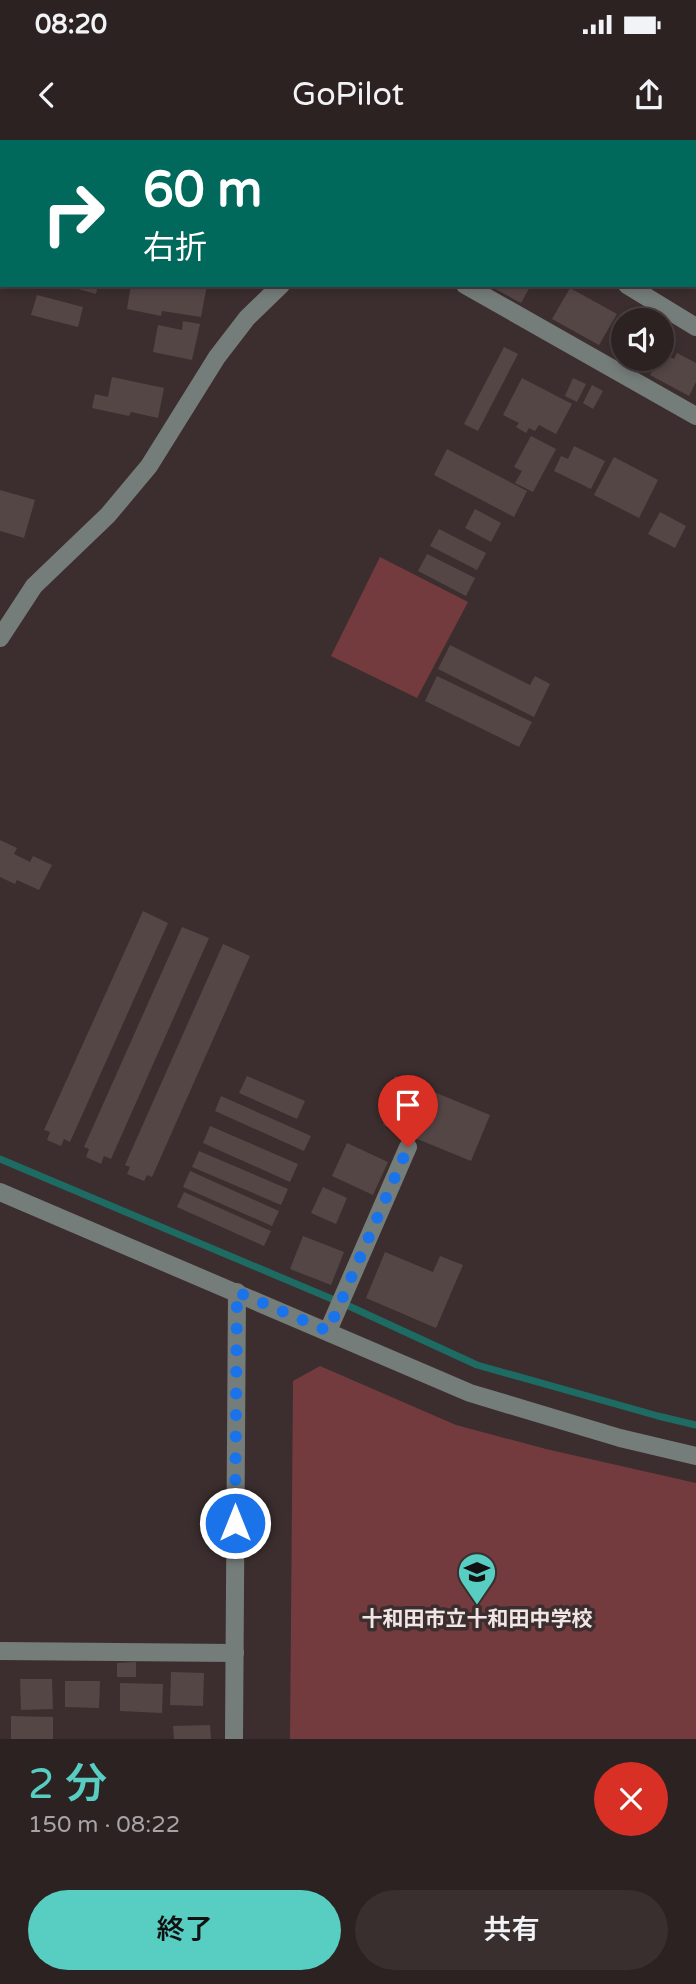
<!DOCTYPE html>
<html lang="ja">
<meta charset="utf-8">
<style>
:root{--surface:#2d2222;--page:#392f2f;--text:#f1f3f6;--muted:#a7a4a5;--line:#483f40;--accent:#57cec1}
body{margin:0;font-family:"Varela Round","Noto Sans JP",sans-serif;background:var(--page);color:var(--text);height:100vh;display:flex;flex-direction:column;font-size:26px;white-space:nowrap}
*{box-sizing:border-box;margin:0}
p{font-size:23px;color:var(--muted)}
.icon{flex:none;width:38px;height:38px;fill:none;stroke:currentColor;stroke-width:2;stroke-linecap:round;stroke-linejoin:round}
.map{position:relative;height:1599px;overflow:hidden}
.side{display:flex;flex-direction:column;background:var(--surface);flex:1}
.side>*{flex:none}
.banner{position:absolute;left:0px;top:0px;width:696px;height:147px;box-shadow:0 4px 10px #0003,0 0 0 2px var(--line);background:#00695c;color:#fff;overflow:hidden}
.tools{position:absolute;left:611px;top:168px;display:grid;gap:14px}
.tools a{display:grid;place-items:center;width:63px;height:63px;border-radius:50%;background:var(--surface);box-shadow:0 4px 10px #0003,0 0 0 2px var(--line);font-size:35px}
.pin{position:absolute;display:grid;place-items:center;width:60px;height:60px;color:#fff;margin:-72px -30px;border-radius:50% 50% 50% 0;rotate:-45deg;box-shadow:0 0 7px #0007}
.pin .icon{rotate:45deg}
.me{position:absolute;width:77px;margin:-38px;rotate:0deg;stroke-linejoin:round;filter:drop-shadow(0 0 5px #0008)}
.turn{display:flex;align-items:center;gap:24px;height:147px;padding:0 28px;font-size:32px}
.turn .icon{width:91px;height:91px;stroke-width:2.5}
.turn b{display:block;font-size:49px;line-height:60px}
.round{display:grid;place-items:center;flex:none;width:74px;height:74px;border-radius:37px;background:var(--page)}
.head{display:flex;align-items:center;justify-content:space-between;height:119px;padding:0 28px}
h1{font-size:42px;font-weight:600;line-height:52px;color:var(--accent)}
.button{display:flex;gap:14px;margin-top:auto;padding:14px 28px}
.button a{flex:1;height:80px;border-radius:42px;background:var(--accent);color:#111;font-size:28px;font-weight:600;line-height:80px;text-align:center}
.button a+a{background:var(--page);color:var(--text)}
.status{display:flex;justify-content:space-between;align-items:center;height:49px;padding:0 35px;background:var(--surface);direction:ltr}
.status svg{height:19px;fill:currentColor}
header{display:flex;justify-content:space-between;align-items:center;height:91px;padding:0 28px;background:var(--surface);font-size:32px;font-weight:600}
.map>svg:first-child{display:block}
.green{fill:#733b3d}
.lines{fill:none;stroke-linecap:round;stroke-linejoin:round}
.stream{stroke:#1d6b63;stroke-width:7}
.building{fill:#554646}
.path{stroke:#7c6f6f;stroke-width:4.5;stroke-dasharray:3.5 5;stroke-linecap:butt}
.minor{stroke:#757d7b;stroke-width:18}
.route{stroke:#1a73e8;stroke-width:12;stroke-dasharray:0 21.6}
.labels{text-anchor:middle;stroke-width:7;stroke-linejoin:round;paint-order:stroke}
.poi-label{font-size:21px;font-weight:bold;fill:#f0e6e6;stroke:#3c2e2e}
</style>
<div class="status"><b>08:20</b><svg viewBox="0 0 49 12"><path d="M0 12V9h3v3zM5 12V6h3v6zM10 12V3h3v9zM15 12V0h3v12zM26 1h20v11H26zM47 4h2v5h-2z"/></svg></div>
<header><svg class="icon" aria-label="back" viewBox="0 0 24 24"><path d="M15 5l-7 7 7 7"/></svg>GoPilot<svg class="icon" aria-label="share" viewBox="0 0 24 24"><path d="M12 15V3M7 8l5-5 5 5M5 13v7h14v-7"/></svg></header>
<div class="map">
<svg width="696" height="1599" viewBox="0 0 696 1599">
<rect width="100%" height="100%" fill="#3c2e2e"/>
<!-- green -->
<g class="green">
<path d="M380,417L468,462L417,558L331,516Z"/>
<path d="M320,1226L456,1285L546,1309L696,1343V1599H290L293,1241Z"/>
</g>
<g class="lines">
<!-- stream -->
<path class="stream" d="M0,1019L351,1167L477,1225L658,1276L696,1285"/>
</g>
<!-- building -->
<g class="building">
<path d="M64,145H98L96,154Z"/>
<path d="M131,145H207L201,177L162,171L161,176L127,169Z"/>
<path d="M488,145H531L521,163Z"/>
<path d="M570,148L617,174L599,205L552,179Z"/>
<path d="M37,155L83,167L78,187L31,175Z"/>
<path d="M183,181L200,184L192,220L153,212L158,185L182,190Z"/>
<path d="M504,207L518,214L478,291L464,284Z"/>
<path d="M662,213L674,219L677,213L696,223V242L689,256L650,235L659,219H662Z"/>
<path d="M112,237L164,248L158,278L131,272L129,276L92,268L95,254L108,257Z"/>
<path d="M522,238L572,264L556,294L539,285L535,291L529,288L526,293L516,287L519,283L503,275Z"/>
<path d="M573,238L586,244L577,262L565,256Z"/>
<path d="M592,245L603,251L593,269L583,263Z"/>
<path d="M531,296L556,309L533,352L515,343L522,331L514,327Z"/>
<path d="M574,306L605,321L591,349L554,331L561,316L568,319Z"/>
<path d="M447,309L527,351L514,377L434,335Z"/>
<path d="M614,317L658,340L639,378L594,355Z"/>
<path d="M0,350L35,360L24,398L0,391Z"/>
<path d="M475,369L501,383L491,402L465,388Z"/>
<path d="M660,372L686,386L675,408L648,394Z"/>
<path d="M439,389L486,413L477,430L430,406Z"/>
<path d="M427,414L475,438L466,456L418,431Z"/>
<path d="M450,505L530,545L535,536L550,544L534,577L438,529Z"/>
<path d="M437,536L532,582L519,607L425,561Z"/>
<path d="M0,700L17,708L14,714L30,722L33,716L52,725L39,750L17,740L15,744L0,737Z"/>
<path d="M143,771L168,783L70,1002L64,999L61,1006L47,1000L50,992L44,990Z"/>
<path d="M182,787L209,798L111,1019L104,1016L101,1024L86,1017L89,1009L84,1007Z"/>
<path d="M223,804L250,816L152,1037L147,1035L144,1041L127,1034L130,1027L125,1025Z"/>
<path d="M247,936L305,961L297,979L239,953Z"/>
<path d="M395,936L490,975L471,1021L383,985L390,969L382,966Z"/>
<path d="M221,956L311,996L304,1011L215,971Z"/>
<path d="M210,986L298,1024L290,1042L203,1003Z"/>
<path d="M347,1003L388,1022L373,1055L332,1036Z"/>
<path d="M199,1011L288,1049L281,1065L192,1027Z"/>
<path d="M190,1031L279,1071L272,1086L183,1047Z"/>
<path d="M323,1047L347,1058L336,1084L311,1073Z"/>
<path d="M184,1052L271,1091L264,1106L177,1067Z"/>
<path d="M303,1096L344,1112L331,1145L290,1129Z"/>
<path d="M385,1112L433,1132L440,1116L463,1125L436,1188L366,1158Z"/>
<path d="M136,1522V1537H117V1523Z"/>
<path d="M171,1532L204,1533L203,1566L170,1565Z"/>
<path d="M20,1539H52L53,1569L21,1570Z"/>
<path d="M65,1541H100L99,1568L65,1567Z"/>
<path d="M120,1543L163,1544L162,1573L120,1571Z"/>
<path d="M11,1576L53,1577V1599H11Z"/>
<path d="M210,1585L211,1599H174L173,1586Z"/>
</g>
<g class="lines">
<!-- path -->
<path class="path" d="M200,0L203,2"/>
<!-- minor -->
<g class="minor">
<path d="M408,2L409,0"/>
<path d="M664,2L665,0"/>
<path d="M465,145L696,276"/>
<path d="M627,145L696,187"/>
<path d="M0,498L34,446L108,375L149,326L217,217L247,178L281,145"/>
<path d="M0,1052L470,1253L620,1298L696,1316"/>
<path d="M328,1191L408,1007"/>
<path d="M0,1511L235,1513"/>
<path d="M234,1599L237,1152"/>
</g>
</g>
<g class="lines">
<!-- route -->
<path class="route" d="M235,1383L237,1152L328,1191L408,1007"/>
</g>
<!-- icons -->
<defs>
<g id="school-pin" transform="scale(2.0125)"><path d="M0 17L-7.5 6A9.5 9.5 0 1 1 7.5 6Z" fill="#57cec1" stroke="#3c2e2e"/><path d="M0-5L7-2L0 1L-7-2ZM-4 1L0 2.5L4 1V4Q0 6-4 4Z" fill="#111"/></g>
</defs>
<g fill-rule="evenodd">
<use href="#school-pin" x="477" y="1432"/>
</g>
<g class="labels">
<!-- poi labels -->
<g class="poi-label">
<text x="477" y="1486">十和田市立十和田中学校</text>
</g>
</g>
</svg>
<div class="tools">
<a><svg class="icon" aria-label="sound" viewBox="0 0 24 24"><path d="M4 9h4l5-4v14l-5-4H4zM17 9q2 3 0 6"/></svg></a>
</div>
<div class="pin" style="left:408px;top:1007px;background:#d93025"><svg class="icon" aria-label="arrive" viewBox="0 0 24 24"><path d="M6 21V4h12l-3 4 3 4H6"/></svg></div>
<svg class="me" style="left:235px;top:1383px" viewBox="-20 -20 40 40"><circle r="17" fill="#1a73e8" stroke="#fff" stroke-width="3"/><path d="M0-11L8 9 0 5-8 9z" fill="#fff"/></svg>
<div class="banner">
<div class="turn"><svg class="icon" aria-label="right" viewBox="0 0 24 24"><path d="M7 20v-9h11M14 6l5 5-5 5"/></svg><div><b>60 m</b>右折</div></div>
</div>
</div>
<section class="side">
<div class="head"><div><h1>2 分</h1><p>150 m · 08:22</p></div><a class="round" style="background:#d93025;color:#fff"><svg class="icon" aria-label="close" viewBox="0 0 24 24"><path d="M6 6l12 12M18 6L6 18"/></svg></a></div>
<div class="button"><a>終了</a><a>共有</a></div>
</section>
